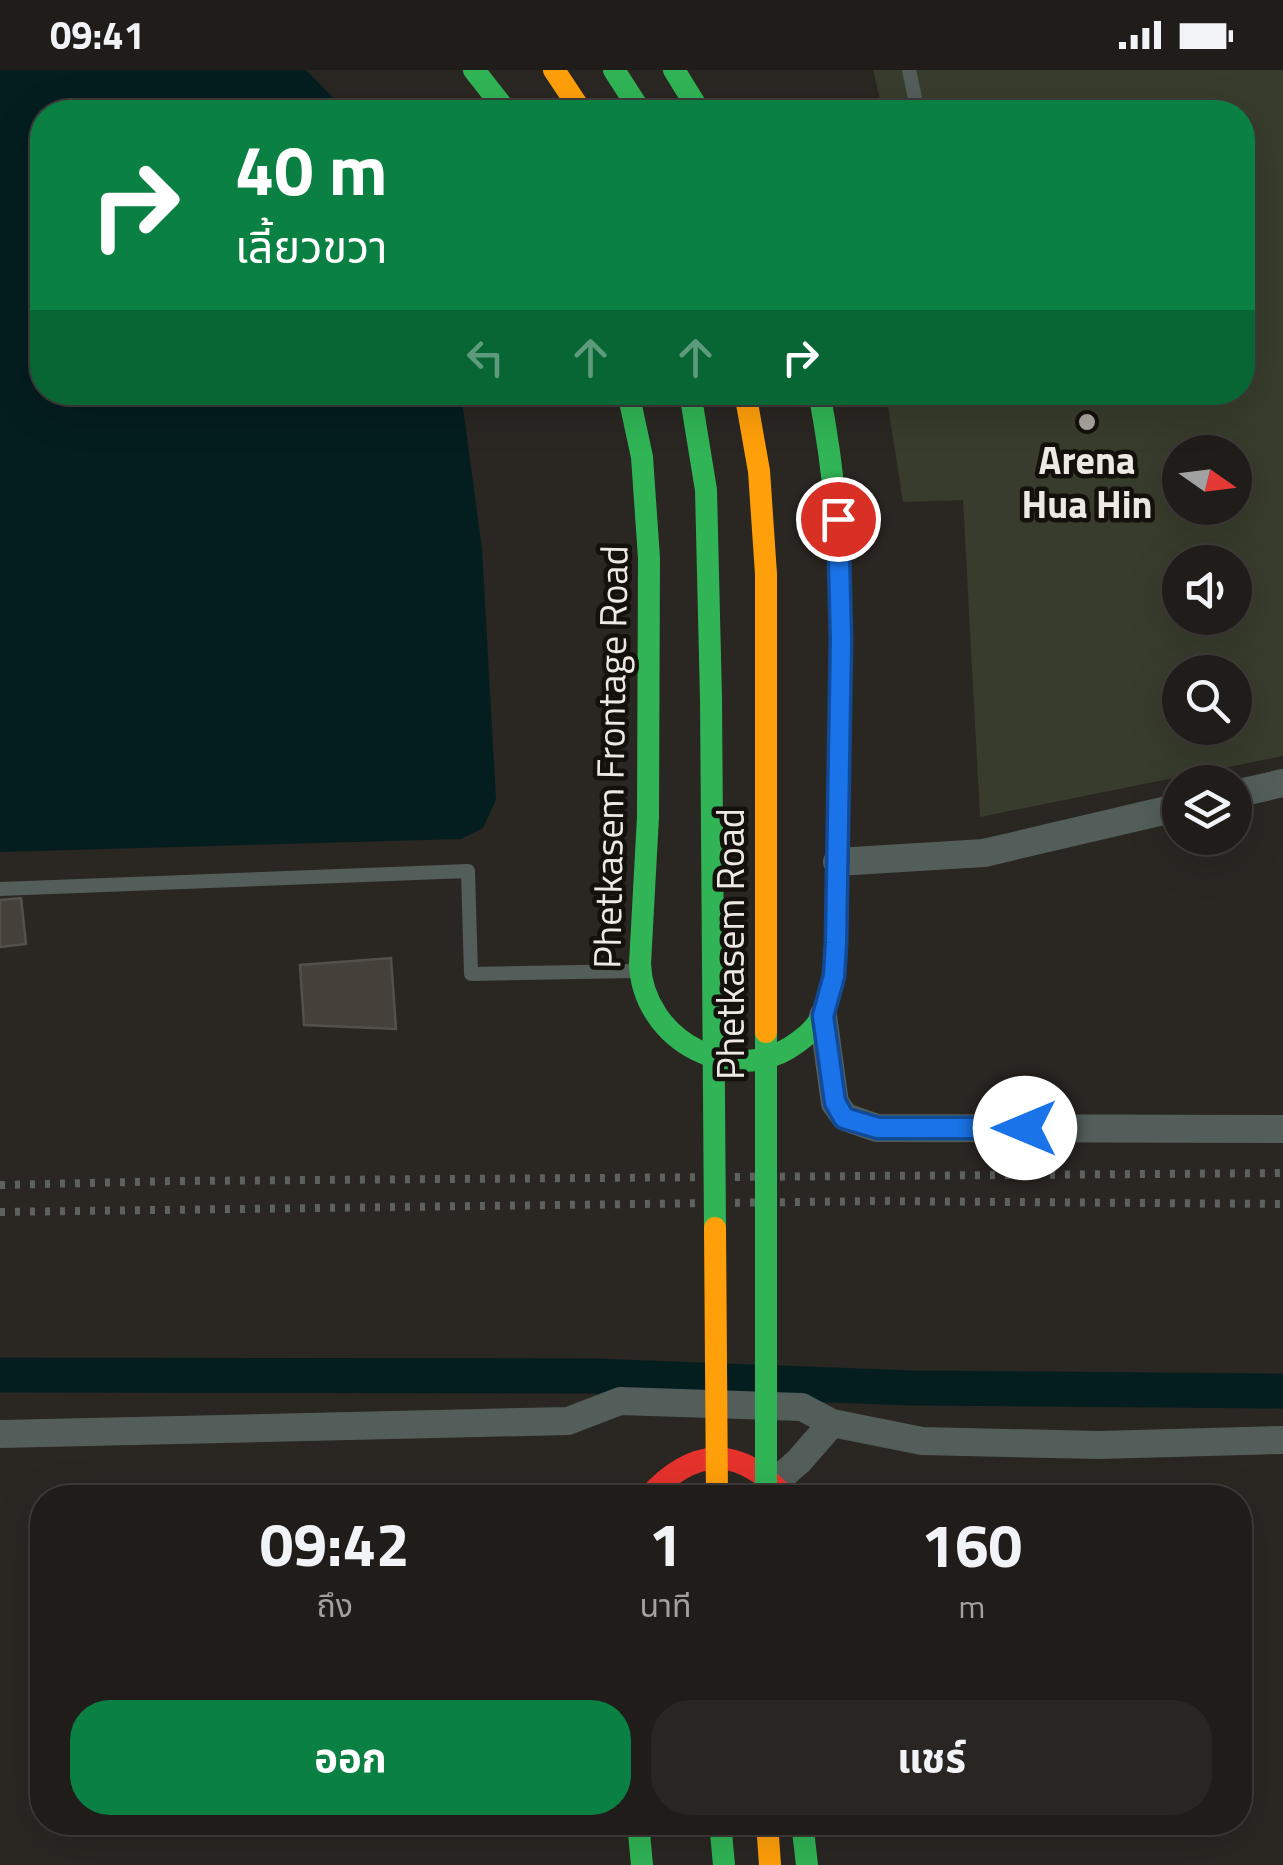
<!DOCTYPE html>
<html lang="th">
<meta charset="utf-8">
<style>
:root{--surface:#201c1a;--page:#282523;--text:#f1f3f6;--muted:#a2a1a2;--line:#3d3a39;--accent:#0b8043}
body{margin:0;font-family:"Titillium Web","Noto Sans Thai",sans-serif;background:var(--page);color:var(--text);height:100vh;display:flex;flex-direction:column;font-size:38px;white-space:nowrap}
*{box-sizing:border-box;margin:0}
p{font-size:32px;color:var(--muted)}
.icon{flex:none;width:55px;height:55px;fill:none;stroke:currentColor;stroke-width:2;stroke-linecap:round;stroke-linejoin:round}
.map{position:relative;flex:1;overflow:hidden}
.side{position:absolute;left:30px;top:1415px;width:1222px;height:350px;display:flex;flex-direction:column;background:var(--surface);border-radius:40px;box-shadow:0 10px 40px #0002,0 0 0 2px var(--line)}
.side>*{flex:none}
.hud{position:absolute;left:30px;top:30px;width:1225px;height:305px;border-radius:40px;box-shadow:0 10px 40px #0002,0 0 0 2px var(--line);background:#0b8043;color:#fff;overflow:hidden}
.needle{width:65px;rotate:104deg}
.fabs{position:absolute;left:1162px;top:365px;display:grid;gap:20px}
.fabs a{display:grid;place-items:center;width:90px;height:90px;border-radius:50%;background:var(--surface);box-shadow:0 10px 40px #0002,0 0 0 2px var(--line);font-size:50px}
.pin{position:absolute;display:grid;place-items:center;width:85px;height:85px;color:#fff;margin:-42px;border:5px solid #fff;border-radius:50%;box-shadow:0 2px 10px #0007}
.me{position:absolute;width:110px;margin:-55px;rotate:270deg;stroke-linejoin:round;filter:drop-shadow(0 0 8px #0008)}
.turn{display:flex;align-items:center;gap:35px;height:210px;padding:0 40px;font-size:45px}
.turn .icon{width:130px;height:130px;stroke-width:2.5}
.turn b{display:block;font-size:70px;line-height:85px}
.lanes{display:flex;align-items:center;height:95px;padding:0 40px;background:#0003;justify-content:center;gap:50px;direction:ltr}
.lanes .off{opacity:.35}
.eta{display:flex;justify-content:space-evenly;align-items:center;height:170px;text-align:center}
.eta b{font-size:60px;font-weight:700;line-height:70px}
.cta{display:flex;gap:20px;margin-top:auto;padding:20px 40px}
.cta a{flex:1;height:115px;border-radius:40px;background:var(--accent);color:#fff;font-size:40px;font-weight:700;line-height:115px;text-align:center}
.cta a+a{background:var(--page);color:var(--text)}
.status{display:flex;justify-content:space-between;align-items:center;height:70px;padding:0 50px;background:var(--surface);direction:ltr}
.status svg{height:28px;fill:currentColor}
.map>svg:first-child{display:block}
.green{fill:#383c2c;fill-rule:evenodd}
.water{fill:#041d1f}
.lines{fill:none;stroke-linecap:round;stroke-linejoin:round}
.canal{stroke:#041d1f;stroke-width:35}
.building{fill:#454039;stroke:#53504c;stroke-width:2.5}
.lane{stroke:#535e5b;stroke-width:14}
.street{stroke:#535e5b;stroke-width:28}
.fast{stroke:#30b455;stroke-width:22}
.slow{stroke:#ff9f0a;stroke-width:22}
.jam{stroke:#e5322d;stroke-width:22}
.rail{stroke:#5d625e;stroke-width:8;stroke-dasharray:5 10;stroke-linecap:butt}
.fast-bridge{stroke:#30b455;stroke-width:22}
.slow-bridge{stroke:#ff9f0a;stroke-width:22}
.route-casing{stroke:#114b97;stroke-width:25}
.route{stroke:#1a73e8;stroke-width:18}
.poi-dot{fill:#a9a49f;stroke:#14100c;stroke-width:4}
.labels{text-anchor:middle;stroke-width:9;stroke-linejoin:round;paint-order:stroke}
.poi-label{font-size:38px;font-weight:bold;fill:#ede8e2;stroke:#14100c}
.street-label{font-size:38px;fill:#ede8e2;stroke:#14100c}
</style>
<div class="status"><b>09:41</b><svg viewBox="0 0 49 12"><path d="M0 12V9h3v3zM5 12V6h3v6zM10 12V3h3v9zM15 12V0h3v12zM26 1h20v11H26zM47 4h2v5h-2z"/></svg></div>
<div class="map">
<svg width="1283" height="1795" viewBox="0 0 1283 1795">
<rect width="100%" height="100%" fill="#2a2622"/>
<!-- green -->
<path class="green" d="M873,0H1283V686L980,747L963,430L903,432L886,323L1242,322V42H883ZM1180,382H1235V438H1180ZM1180,492H1235V548H1180ZM1180,602H1235V658H1180Z"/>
<!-- water -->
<path class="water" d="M0,0H306L347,42H42V322L461,323L482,479L496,730L483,758L461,769L0,782Z"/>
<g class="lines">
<!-- canal -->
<path class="canal" d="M0,1305L596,1306L911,1318L1283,1321"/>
</g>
<!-- building -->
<g class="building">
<path d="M21,828L26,874L0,877V830Z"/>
<path d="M391,888L396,959L304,955L300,895Z"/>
</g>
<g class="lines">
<!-- lane -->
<g class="lane">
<path d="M909,0L918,42"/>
<path d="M0,819L468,801L471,904L636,901"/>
</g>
<!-- street -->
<g class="street">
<path d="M1235,724L1283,713"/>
<path d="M837,792L984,783L1180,737"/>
<path d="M823,946L835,1033L845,1047L877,1058L1283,1059"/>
<path d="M0,1364L568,1351L620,1331L802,1337L832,1353L922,1371L1099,1375L1283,1370"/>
<path d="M775,1412L799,1391L832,1353"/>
</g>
<!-- fast -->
<g class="fast">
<path d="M474,0L507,42"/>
<path d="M614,0L641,42"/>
<path d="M674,0L700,42"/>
<path d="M628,322L642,387L649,488L648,747L640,894C643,971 735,1020 798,972C808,965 818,955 823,944C840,909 835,867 836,830"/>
<path d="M819,322C831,384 838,444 839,508"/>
<path d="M638,1752L642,1795"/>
<path d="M720,1752L724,1795"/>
<path d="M802,1752L807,1795"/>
</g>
<!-- slow -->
<g class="slow">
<path d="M554,0L582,42"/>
<path d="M836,830L841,569L839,508"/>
<path d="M767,1752L770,1795"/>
</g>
<!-- jam -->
<path class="jam" d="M647,1428C693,1377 739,1374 785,1427"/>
<!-- rail -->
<g class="rail">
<path d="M0,1115L174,1111L1283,1103"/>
<path d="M0,1142L875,1131L1283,1134"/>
</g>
<!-- fast-bridge -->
<g class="fast-bridge">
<path d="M690,322L706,420L711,629L715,1158"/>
<path d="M766,962V1428"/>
</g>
<!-- slow-bridge -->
<g class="slow-bridge">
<path d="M745,322L759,401L766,504V962"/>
<path d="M715,1158L717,1428"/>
</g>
</g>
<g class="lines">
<!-- route casing -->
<g class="route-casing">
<path id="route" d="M838,449L841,569L836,873L834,906L823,946L835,1032L844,1048L878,1058H1025"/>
</g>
<!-- route -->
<use href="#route" class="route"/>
</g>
<!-- markers -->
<circle class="poi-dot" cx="1087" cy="352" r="10"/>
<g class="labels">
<!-- poi labels -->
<g class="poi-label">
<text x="1087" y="404">Arena<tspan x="1087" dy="44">Hua Hin</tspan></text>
</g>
<!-- street labels -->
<g class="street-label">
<text transform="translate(611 687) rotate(-89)" y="13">Phetkasem Frontage Road</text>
<text transform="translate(731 874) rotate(-90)" y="13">Phetkasem Road</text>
</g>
</g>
</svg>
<div class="fabs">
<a><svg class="needle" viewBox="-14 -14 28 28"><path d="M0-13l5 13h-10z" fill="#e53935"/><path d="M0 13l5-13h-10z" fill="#a2a1a2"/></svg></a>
<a><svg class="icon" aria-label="sound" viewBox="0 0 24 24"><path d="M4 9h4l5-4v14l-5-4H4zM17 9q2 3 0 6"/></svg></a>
<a><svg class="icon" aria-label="search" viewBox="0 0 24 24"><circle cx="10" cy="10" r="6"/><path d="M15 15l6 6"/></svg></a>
<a><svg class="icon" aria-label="layers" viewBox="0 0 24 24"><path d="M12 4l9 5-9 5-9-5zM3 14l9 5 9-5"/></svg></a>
</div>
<div class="pin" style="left:838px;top:449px;background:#d93025"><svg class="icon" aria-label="arrive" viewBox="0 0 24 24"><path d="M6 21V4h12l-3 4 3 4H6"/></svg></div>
<svg class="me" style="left:1025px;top:1058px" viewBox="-20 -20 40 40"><circle r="19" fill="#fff"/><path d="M0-13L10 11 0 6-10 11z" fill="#1a73e8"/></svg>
<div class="hud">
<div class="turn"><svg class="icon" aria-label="right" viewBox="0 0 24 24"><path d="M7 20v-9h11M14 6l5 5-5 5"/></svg><div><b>40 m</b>เลี้ยวขวา</div></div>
<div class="lanes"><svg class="icon off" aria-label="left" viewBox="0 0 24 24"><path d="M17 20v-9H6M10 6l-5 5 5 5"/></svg><svg class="icon off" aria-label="ahead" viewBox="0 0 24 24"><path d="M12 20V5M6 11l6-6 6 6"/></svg><svg class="icon off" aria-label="ahead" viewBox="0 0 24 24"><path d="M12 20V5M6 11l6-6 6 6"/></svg><svg class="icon" aria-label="right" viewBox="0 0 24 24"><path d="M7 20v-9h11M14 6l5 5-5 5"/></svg></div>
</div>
<section class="side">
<div class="eta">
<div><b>09:42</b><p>ถึง</p></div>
<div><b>1</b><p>นาที</p></div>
<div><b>160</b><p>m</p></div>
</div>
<div class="cta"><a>ออก</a><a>แชร์</a></div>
</section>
</div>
